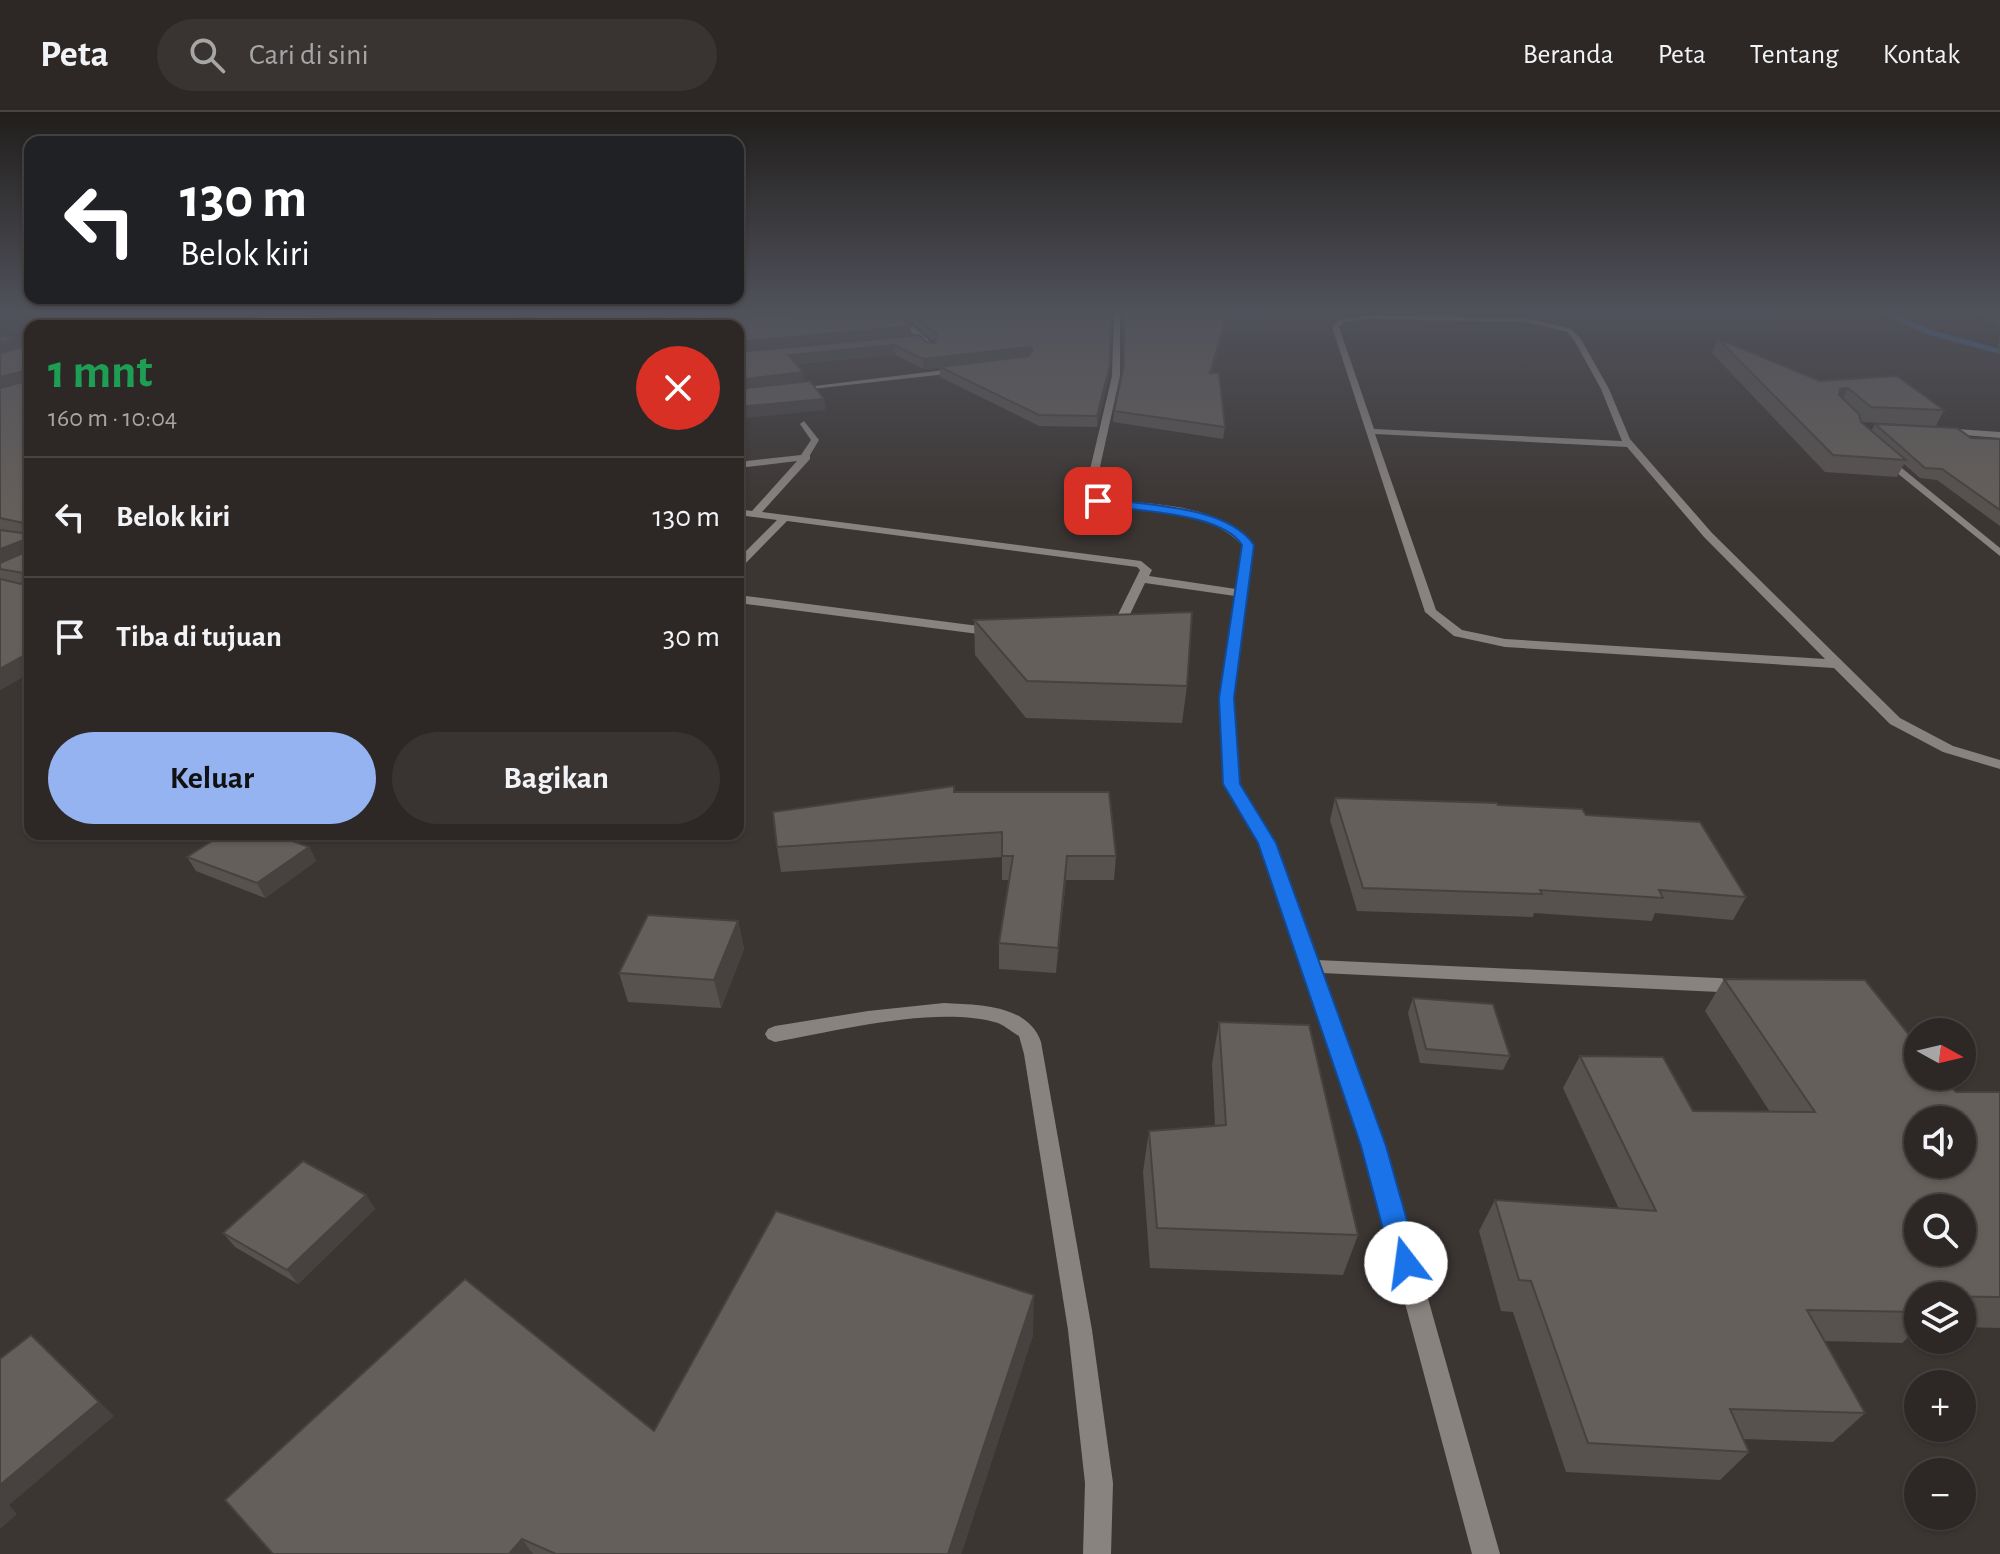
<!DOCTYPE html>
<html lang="id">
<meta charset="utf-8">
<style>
:root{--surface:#2d2826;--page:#393432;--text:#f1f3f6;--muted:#a7a6a7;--line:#484443;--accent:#95b2f1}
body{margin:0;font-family:"Alegreya Sans",sans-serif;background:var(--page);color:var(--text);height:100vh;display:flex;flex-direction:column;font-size:30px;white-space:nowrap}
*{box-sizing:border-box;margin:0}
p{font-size:26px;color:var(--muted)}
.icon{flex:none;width:44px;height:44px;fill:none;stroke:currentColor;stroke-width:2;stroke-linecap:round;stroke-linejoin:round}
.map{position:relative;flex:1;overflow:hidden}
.details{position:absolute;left:24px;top:208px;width:720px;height:520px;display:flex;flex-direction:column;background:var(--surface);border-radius:16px;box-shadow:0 2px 6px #0004,0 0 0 2px var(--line)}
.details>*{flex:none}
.banner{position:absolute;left:24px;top:24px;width:720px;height:168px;border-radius:16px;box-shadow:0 2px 6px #0004,0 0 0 2px var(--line);background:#202124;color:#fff;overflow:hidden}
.needle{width:52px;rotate:98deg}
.buttons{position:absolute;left:1904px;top:906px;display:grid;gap:16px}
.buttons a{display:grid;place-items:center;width:72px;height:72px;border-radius:50%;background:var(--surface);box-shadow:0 2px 6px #0004,0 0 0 2px var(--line);font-size:40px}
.pin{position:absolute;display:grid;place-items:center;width:68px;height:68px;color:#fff;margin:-34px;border-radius:16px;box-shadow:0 4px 12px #0006}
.me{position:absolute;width:88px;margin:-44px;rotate:345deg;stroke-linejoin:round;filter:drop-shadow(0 0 6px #0008)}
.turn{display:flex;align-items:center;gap:28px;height:168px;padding:0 24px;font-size:36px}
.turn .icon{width:104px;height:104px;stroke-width:2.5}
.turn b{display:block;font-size:56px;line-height:68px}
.round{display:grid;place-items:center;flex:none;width:84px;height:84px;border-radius:42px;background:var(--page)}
.overview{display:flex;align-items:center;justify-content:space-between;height:136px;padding:0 24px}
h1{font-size:48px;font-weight:700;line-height:60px;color:#1e9e55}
.button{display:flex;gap:16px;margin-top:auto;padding:16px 24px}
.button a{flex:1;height:92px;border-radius:48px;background:var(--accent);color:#111;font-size:32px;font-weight:700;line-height:92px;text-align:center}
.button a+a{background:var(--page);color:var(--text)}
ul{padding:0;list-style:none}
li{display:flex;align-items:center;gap:24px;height:120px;padding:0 24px;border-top:2px solid var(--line)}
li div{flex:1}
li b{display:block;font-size:30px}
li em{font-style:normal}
header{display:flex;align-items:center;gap:48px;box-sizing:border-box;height:112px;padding:0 40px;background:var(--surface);border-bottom:2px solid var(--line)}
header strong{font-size:38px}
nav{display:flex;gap:44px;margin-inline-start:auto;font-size:28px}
.search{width:560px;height:72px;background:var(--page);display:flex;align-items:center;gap:20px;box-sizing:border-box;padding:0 28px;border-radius:44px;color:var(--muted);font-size:30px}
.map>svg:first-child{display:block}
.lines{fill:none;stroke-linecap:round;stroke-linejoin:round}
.stream{fill:#3765a1;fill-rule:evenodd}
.minor{fill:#89837f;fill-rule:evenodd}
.wall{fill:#57524e;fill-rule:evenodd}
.shaded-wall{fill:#474240}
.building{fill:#655f5b;stroke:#474240;stroke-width:2;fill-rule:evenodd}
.route{fill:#1a73e8;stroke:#114b97;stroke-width:2}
</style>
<header>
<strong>Peta</strong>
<div class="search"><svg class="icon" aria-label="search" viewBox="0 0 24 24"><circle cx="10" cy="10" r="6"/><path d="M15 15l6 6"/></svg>Cari di sini</div>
<nav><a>Beranda</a><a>Peta</a><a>Tentang</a><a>Kontak</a></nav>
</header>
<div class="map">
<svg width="2000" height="1442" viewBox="0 0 2000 1442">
<rect width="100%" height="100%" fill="#3c3633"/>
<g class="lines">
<!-- stream -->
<path class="stream" d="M1873,198H1882L1935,219L2000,237V242L1929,223Z"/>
<!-- minor -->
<g class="minor">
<path d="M616,198H631L676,205L662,214H654L666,206Z"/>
<path d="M889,198H895L935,234V238H929Z"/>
<path d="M1114,198H1120V264L1094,382L1101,386C1152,394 1217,389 1253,433L1234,586L1240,672L1275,731L1317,848L1740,867L1747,869L1749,874L1747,879L1740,881L1322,861L1385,1034L1500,1442H1472L1363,1034L1259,731L1224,672L1220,586L1235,484L1145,471L1121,521L1115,525L1109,521L1140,458L1137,455L787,409L742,455L738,456V447L777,408L738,403V397L752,399L797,349L738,356V350L801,343L811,328L800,312L804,309L819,328L810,343V347L762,400L1141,449L1152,458L1149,464L1236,477L1243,434C1206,395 1147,399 1098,392L1084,383L1112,264Z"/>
<path d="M266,203L384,208L399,214L266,207L239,214H228Z"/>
<path d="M1370,203L1527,206L1571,217L1581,227L1609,277L1630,327L1712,421L1900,606L1953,634L2000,648V657L1943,640L1890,612L1834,556L1505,535L1454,524L1425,500L1332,215L1340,207ZM1370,207L1527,210L1567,220L1574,228L1601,277L1622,329L1374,317L1339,215L1344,210ZM1375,322L1627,335L1704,425L1825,547L1505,527L1462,518L1436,498Z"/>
<path d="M961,256L964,260L794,279L790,277Z"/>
<path d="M1942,316L2000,320V326L1939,321V317Z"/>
<path d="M1881,344H1887L2000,436V444L1881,348Z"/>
<path d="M738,483L994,516L1000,520L994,524L738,491Z"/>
<path d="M944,891C978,893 1028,892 1041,930L1092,1218L1113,1371L1111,1442H1083L1085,1371L1068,1218L1024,942L1019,924C1012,920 1005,914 998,911C937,893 837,919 775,930L768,927L765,922L768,917L775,914L868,899Z"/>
</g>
</g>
<!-- wall -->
<g class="wall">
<path d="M445,198H826V199H831L829,198H893L911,214V224L926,230L935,231L899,198H1112L1109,264L1097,315L1039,314L940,265V256L924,257L895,243L796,252L804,270L824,287L825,298L738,214L429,205ZM656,199L674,200L686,207L658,206Z"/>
<path d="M1123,198H1227L1226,212L1212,261L1225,315L1223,327L1113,310L1114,299L1123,257Z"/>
<path d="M1977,198H2000V215L1975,202Z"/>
<path d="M2000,221V241H1997Z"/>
<path d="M0,224L18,226L23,234H25L30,226V561L0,578Z"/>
<path d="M1718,227L1820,269L1944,298L1936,314L1863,310L1860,308L1861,310L1871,319L1875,312L1971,326L2000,327V414L1937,368L1920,366L1904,352L1897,365L1825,360L1712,241Z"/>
<path d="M974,508L1187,574L1182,611L1026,606L975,543Z"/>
<path d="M954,680L1116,744L1114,768H1066L1056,861L999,857V831L1009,768H1002V745L781,760L777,735Z"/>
<path d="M1335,686L1498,693L1586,703L1746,785L1733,808L1655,801L1652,809L1534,801L1533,805L1357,799L1330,708Z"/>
<path d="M309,735L316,749L265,786L196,759L187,745Z"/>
<path d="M738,809L744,837L721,896L628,890L619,861Z"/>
<path d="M1724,867L1956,980H2000V1216L1962,1215V1184H1918V1216L1902,1231L1824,1229L1865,1301L1833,1330L1743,1327L1749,1340L1720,1368L1566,1360L1513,1200L1501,1199L1479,1119L1495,1088L1619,1097L1563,976L1580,944L1693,999L1770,1000L1705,899Z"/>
<path d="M1413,886L1510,944L1503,958L1420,951L1408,901Z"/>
<path d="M1219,910L1358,1123L1343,1163L1150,1156L1143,1060L1149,1019L1215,1014L1212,952Z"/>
<path d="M366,1083L375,1097L298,1172L235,1135L223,1121Z"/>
<path d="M1033,1223L961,1442H273Z"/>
</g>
<!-- shaded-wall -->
<g class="shaded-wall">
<path d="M526,198H548L520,211L516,206L517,202Z"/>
<path d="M656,198L658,208L651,214L649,204Z"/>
<path d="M755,198H826V201L709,214L707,204L710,201Z"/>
<path d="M1227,202L1226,212L1209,271L1210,261Z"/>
<path d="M911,214V224L738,240V230Z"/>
<path d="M18,226L24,236L0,243V231Z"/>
<path d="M894,233L895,243L790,253L789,243Z"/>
<path d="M1030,235V245L924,257L923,247Z"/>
<path d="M1110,253L1109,264L1097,315V304Z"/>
<path d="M23,259L29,270L0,278V265Z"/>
<path d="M803,260L804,271L738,279V268Z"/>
<path d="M1848,276L1841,291L1833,292L1840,277Z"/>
<path d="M824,287L825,298L738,307V295Z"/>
<path d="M21,429L29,442L0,455V437Z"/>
<path d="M30,540V561L0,578V557Z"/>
<path d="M309,735L316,749L265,786L257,771Z"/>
<path d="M1067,744L1066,768L1056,861L1058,836Z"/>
<path d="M738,809L744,837L721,896L714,868Z"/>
<path d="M366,1083L375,1097L298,1172L287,1158Z"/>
<path d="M1034,1183L1033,1223L961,1442H948Z"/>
<path d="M31,1223L114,1304L9,1393L17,1402L0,1417V1373Z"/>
<path d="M522,1427L533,1442H509Z"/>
</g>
<!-- building -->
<g class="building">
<path d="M445,198H526L517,202L516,206L529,207L548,198H656L649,204L652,207L671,202L682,207L693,206L692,202L684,198H755L710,201L707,204L710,207L848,198H893L911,214L738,230V214H391L416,204L429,205Z"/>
<path d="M909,198H1111L1110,253L1097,304L1039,303L940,255L1028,244L1033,237L1030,235L923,247L894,233L789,243L803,260L738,268V240L920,223L926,230L935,231L937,222Z"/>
<path d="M1124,198H1227V202L1210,261H1219L1225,315L1114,299L1124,253Z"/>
<path d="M0,224L18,226L0,231Z"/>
<path d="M27,226H30V540L0,557V467L21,472L24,469V461L0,457V451L23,441L25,431L21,429L0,437V418L22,421L25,419L24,411L0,406V276L26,269L27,262L23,259L0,265V241L25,234Z"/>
<path d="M1718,227L1820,269L1897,264L1944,298L1871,295L1848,276L1840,277L1839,283L1859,302L1861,310L1906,348L1833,343Z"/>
<path d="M810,269L824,287L738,295V277Z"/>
<path d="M1875,312L1957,316L1971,326L2000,327V398L1942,357L1925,356Z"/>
<path d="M1192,500L1187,574L1027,569L974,508Z"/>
<path d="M954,674V680H1109L1116,744H1067L1058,836L999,831L1013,744H1002V720L777,735L773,700Z"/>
<path d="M1335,686L1497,691L1498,693L1582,697L1586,703L1700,710L1746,785L1659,778L1663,786L1540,778L1542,782L1363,776Z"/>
<path d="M223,722H273L309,735L257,771L187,745Z"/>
<path d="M648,803L738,809L714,868L619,861Z"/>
<path d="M1724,867L1865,868L1918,934V964H1942L1956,980H2000V1185L1918,1184V1200L1807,1198L1865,1301L1730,1297L1749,1340L1588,1331L1531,1169L1519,1168L1495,1088L1656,1099L1580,944L1663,945L1693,999L1815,1000ZM1918,1008H1962V1052H1918ZM1918,1096H1962V1140H1918Z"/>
<path d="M1413,886L1493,892L1510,944L1426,937Z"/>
<path d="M1219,910L1309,913L1358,1123L1157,1116L1149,1019L1226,1013Z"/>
<path d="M303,1049L366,1083L287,1158L223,1121Z"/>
<path d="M776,1099L1034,1183L948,1442H556L522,1427L509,1442H273L225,1388L465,1167L654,1319Z"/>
<path d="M31,1223L99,1290L0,1373V1247Z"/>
</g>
<!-- sky -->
<linearGradient id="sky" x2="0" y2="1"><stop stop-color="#211e1c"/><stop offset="0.5" stop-color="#50525b"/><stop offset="1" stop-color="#50525b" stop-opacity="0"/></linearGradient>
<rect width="2000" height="399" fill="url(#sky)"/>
<!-- route -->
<path class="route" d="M1098,386C1143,393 1227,393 1254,433L1234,586L1240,672L1276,731L1386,1034L1419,1151L1415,1160L1406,1163L1396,1160L1392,1151L1361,1034L1258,731L1223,672L1219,586L1242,433C1220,399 1132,400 1094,392V387Z"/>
</svg>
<div class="buttons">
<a><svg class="needle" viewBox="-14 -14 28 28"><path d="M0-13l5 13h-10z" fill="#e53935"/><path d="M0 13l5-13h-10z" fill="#a7a6a7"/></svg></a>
<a><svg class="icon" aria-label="sound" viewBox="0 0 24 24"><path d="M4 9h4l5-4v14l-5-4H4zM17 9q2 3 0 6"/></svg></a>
<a><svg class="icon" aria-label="search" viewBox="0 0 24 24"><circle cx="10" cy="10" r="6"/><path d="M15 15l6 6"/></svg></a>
<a><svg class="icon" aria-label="layers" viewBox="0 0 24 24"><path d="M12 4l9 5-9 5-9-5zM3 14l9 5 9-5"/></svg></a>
<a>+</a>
<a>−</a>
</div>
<div class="pin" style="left:1098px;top:389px;background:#d93025"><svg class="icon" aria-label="arrive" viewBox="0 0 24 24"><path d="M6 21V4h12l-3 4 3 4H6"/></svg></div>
<svg class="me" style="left:1406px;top:1151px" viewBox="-20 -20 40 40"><circle r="19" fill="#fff"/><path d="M0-13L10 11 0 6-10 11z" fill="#1a73e8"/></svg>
<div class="banner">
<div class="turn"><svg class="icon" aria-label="left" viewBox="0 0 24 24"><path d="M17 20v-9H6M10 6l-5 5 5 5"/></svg><div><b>130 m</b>Belok kiri</div></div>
</div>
<section class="details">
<div class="overview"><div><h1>1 mnt</h1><p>160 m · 10:04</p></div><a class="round" style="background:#d93025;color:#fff"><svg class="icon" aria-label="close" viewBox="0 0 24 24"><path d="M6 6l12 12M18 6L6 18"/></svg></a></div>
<ul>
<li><svg class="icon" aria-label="left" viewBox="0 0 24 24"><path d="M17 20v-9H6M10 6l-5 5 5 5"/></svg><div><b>Belok kiri</b></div><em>130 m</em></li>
<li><svg class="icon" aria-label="arrive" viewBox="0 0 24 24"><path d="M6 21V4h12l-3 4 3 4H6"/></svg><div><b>Tiba di tujuan</b></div><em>30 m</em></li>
</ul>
<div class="button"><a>Keluar</a><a>Bagikan</a></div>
</section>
</div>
